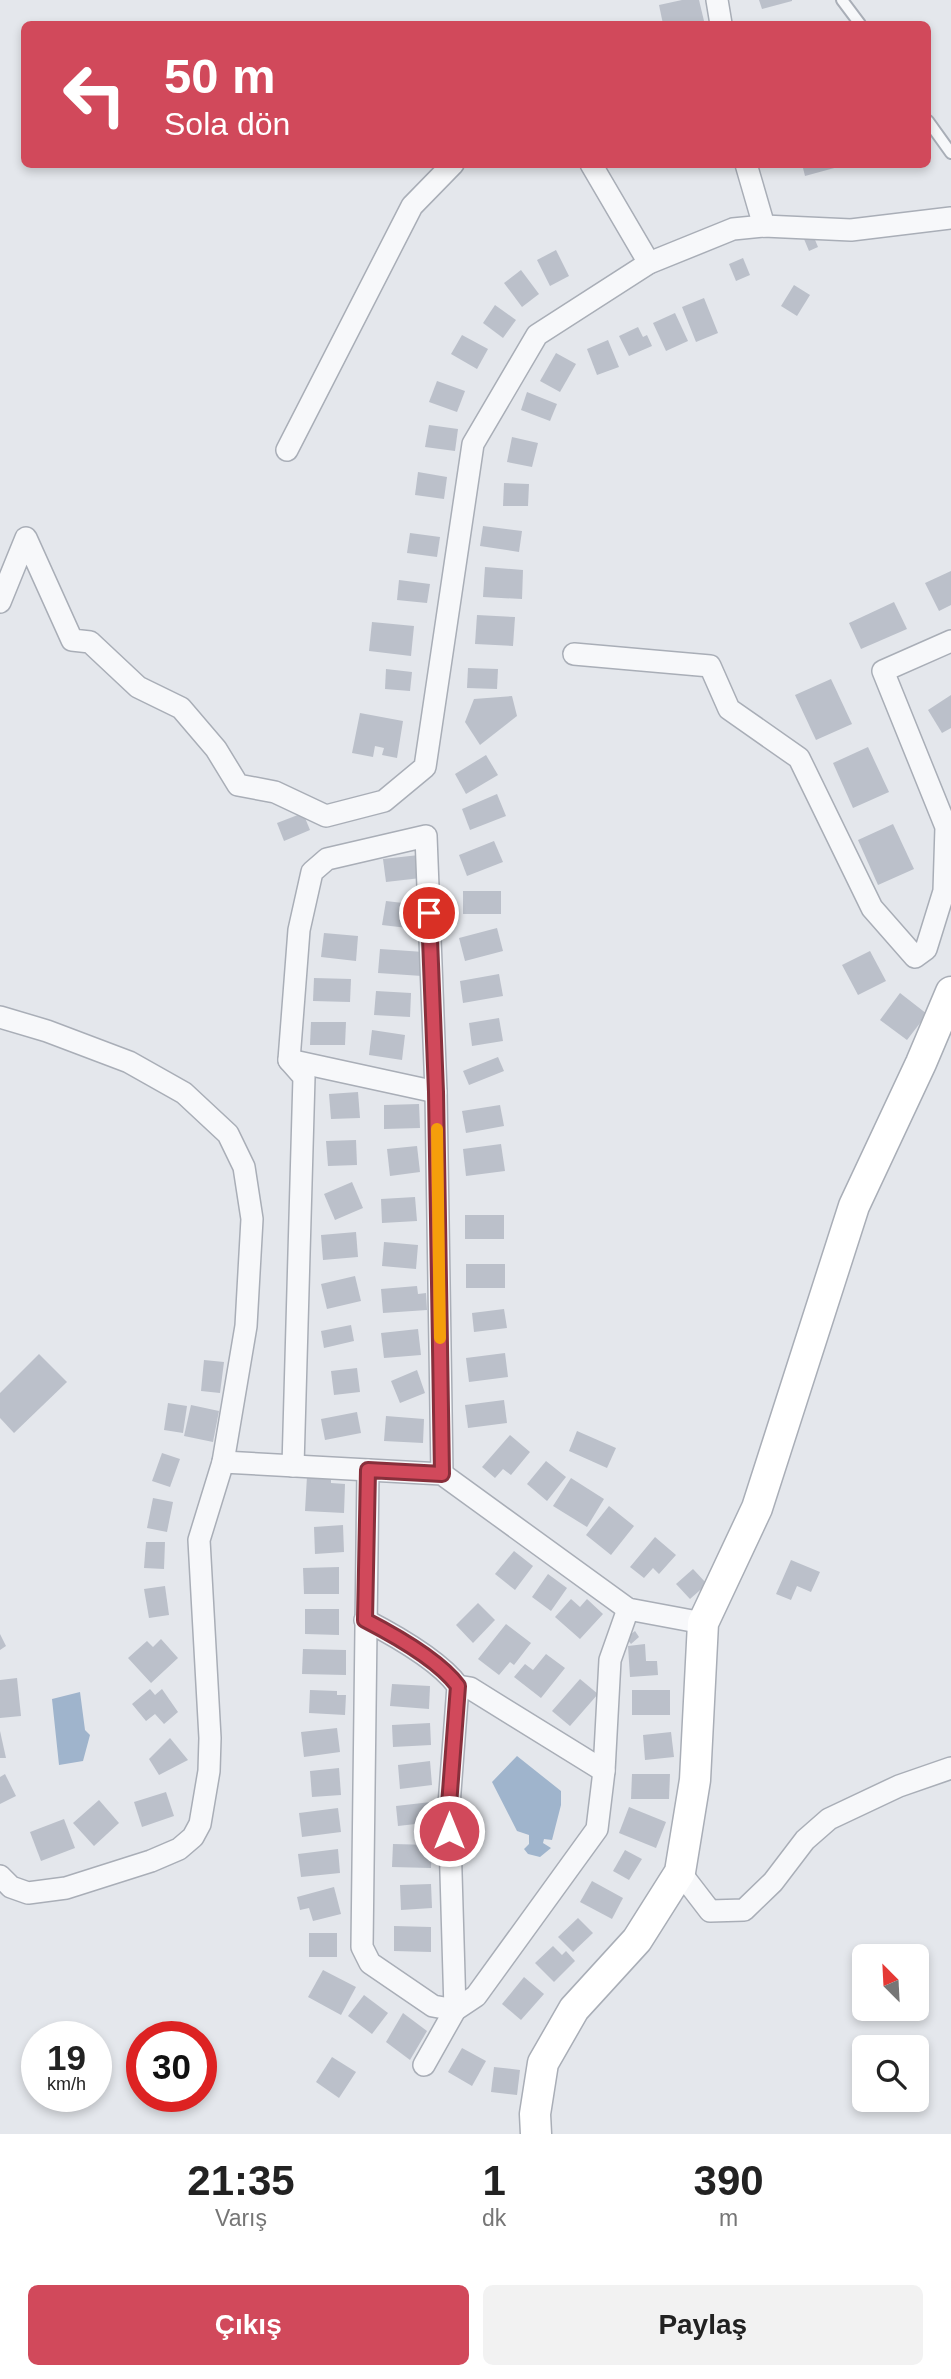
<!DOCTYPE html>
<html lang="tr">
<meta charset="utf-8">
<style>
:root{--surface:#fff;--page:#f2f2f2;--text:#222;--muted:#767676;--accent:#d1495b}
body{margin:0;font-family:Arial,sans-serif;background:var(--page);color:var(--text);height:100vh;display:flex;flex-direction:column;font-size:26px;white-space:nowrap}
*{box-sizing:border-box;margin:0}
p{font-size:23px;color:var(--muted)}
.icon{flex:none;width:38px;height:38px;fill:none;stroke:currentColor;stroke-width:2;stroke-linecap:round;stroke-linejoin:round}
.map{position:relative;height:2134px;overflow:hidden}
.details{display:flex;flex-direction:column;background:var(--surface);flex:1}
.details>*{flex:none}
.hud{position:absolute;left:21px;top:21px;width:910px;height:147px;border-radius:10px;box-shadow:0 4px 10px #0003;background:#d1495b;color:#fff;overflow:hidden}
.needle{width:46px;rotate:336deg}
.controls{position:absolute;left:852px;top:1944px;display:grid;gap:14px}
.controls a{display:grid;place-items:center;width:77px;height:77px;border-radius:10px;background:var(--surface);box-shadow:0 4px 10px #0003;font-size:35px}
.speed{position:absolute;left:21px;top:2021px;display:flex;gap:14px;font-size:35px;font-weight:700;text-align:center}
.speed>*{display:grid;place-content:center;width:91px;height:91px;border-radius:50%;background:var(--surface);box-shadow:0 4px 10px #0003;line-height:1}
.speed small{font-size:18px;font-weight:400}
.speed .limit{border:10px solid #d22;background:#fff;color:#111}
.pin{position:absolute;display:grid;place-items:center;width:60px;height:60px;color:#fff;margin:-30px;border:4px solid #fff;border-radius:50%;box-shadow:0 2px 7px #0007}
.me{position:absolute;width:77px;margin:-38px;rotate:0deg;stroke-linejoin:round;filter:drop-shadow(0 0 5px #0008)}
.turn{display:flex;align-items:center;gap:24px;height:147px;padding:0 28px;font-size:32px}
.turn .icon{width:91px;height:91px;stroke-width:2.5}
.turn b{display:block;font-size:49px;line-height:60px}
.eta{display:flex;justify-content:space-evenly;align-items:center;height:119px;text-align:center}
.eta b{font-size:42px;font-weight:700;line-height:49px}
.primary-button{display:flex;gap:14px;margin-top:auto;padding:14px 28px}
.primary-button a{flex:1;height:80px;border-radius:10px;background:var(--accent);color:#fff;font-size:28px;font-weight:700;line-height:80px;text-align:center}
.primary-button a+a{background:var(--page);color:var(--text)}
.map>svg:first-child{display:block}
.water{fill:#9fb4cc}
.building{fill:#bbc0ca}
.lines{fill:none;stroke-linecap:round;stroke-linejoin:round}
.service-casing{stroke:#a9aeb7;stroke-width:14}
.minor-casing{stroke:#a9aeb7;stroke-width:24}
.secondary-casing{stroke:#a9aeb7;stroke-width:33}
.service{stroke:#f7f8fa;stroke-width:10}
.minor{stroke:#f7f8fa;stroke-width:21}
.secondary{stroke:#fff;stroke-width:30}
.route-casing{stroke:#882f3b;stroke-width:18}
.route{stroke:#d1495b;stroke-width:12}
.slow{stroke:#f59e0b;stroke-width:12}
</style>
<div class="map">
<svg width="951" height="2134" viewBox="0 0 951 2134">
<rect width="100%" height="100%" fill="#e4e7ec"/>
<!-- water -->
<g class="water">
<path d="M80,1692L85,1730L90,1735L83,1761L59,1765L52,1699Z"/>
<path d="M517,1756L561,1791V1805L552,1840L544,1839L543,1843L551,1848L540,1857L528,1854L524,1849L529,1844V1835L517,1831L492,1782Z"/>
</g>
<!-- building -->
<g class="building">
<path d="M682,0H699L704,21L690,24H663L659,5Z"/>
<path d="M759,0H792V1L762,9Z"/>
<path d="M802,164H837L838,167L805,176Z"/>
<path d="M813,235L818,247L809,251L804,239Z"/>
<path d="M556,250L569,276L550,286L537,260Z"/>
<path d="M743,258L750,275L736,281L729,264Z"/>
<path d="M521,270L539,294L522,307L504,283Z"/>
<path d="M794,285L810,295L797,316L781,306Z"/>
<path d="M704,298L718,333L696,342L682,307Z"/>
<path d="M495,305L516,320L503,338L483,323Z"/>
<path d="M675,313L688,341L666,351L653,323Z"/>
<path d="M638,327L643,337L647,335L652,346L629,356L619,336Z"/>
<path d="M462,335L488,349L477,369L451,354Z"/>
<path d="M608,340L619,367L597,375L587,349Z"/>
<path d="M556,353L576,364L560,392L540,381Z"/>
<path d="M437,381L465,391L457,412L429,402Z"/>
<path d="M527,392L557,404L550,421L521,410Z"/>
<path d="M429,425L458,429L455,451L425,447Z"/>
<path d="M512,437L538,443L532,467L507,462Z"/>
<path d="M418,472L447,477L444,499L415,495Z"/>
<path d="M504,483L529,484L528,506H503Z"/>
<path d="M483,526L522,531L519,552L480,546Z"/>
<path d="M410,533L440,537L437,557L407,553Z"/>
<path d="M485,567L523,570L522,599L483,597Z"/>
<path d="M951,571V605L939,611L925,583Z"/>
<path d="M399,580L430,584L427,603L397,600Z"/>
<path d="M894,602L907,629L861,649L849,623Z"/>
<path d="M477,615L515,617L513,646L475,644Z"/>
<path d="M372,622L414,626L411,656L369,651Z"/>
<path d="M468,668L498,669L497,689L467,688Z"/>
<path d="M386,669L412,672L410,691L385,689Z"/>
<path d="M831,679L852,724L816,740L795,695Z"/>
<path d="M951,695V728L942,733L928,710Z"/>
<path d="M512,696L517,716L480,745L465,722L474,699Z"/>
<path d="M360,713L403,721L397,758L382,755L384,748L375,746L373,757L352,753Z"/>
<path d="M868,747L889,792L853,808L833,763Z"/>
<path d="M486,755L498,775L466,794L455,774Z"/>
<path d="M497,794L506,816L470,830L462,809Z"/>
<path d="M303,813L310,830L284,841L277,823Z"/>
<path d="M893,824L914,869L878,885L858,840Z"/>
<path d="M494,841L503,862L467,876L459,855Z"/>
<path d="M419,855L421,878L386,882L383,859Z"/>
<rect x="463" y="891" width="38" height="23"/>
<path d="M386,901L420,905L416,929L382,925Z"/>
<path d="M497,928L503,951L465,961L459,938Z"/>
<path d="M324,933L358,936L356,961L321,957Z"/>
<path d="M380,949L424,952L422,976L378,973Z"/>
<path d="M870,951L886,981L858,995L842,965Z"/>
<path d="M499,974L503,996L463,1003L460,981Z"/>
<path d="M314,978L351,979L350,1002L313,1001Z"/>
<path d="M376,991L411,993L410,1017L374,1015Z"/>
<path d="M900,993L927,1014L907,1040L880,1020Z"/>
<path d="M499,1018L503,1041L472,1046L469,1023Z"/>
<path d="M311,1022H346L345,1045H310Z"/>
<path d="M372,1030L405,1035L402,1060L369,1055Z"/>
<path d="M498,1057L504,1071L469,1085L463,1071Z"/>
<path d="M358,1092L360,1118L331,1119L329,1094Z"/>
<path d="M419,1104L420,1128L384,1129V1105Z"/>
<path d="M500,1105L504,1126L466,1133L462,1111Z"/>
<path d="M356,1140L357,1165L328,1166L326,1141Z"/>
<path d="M501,1144L505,1171L466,1176L463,1149Z"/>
<path d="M417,1146L420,1172L390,1176L387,1149Z"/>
<path d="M352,1182L363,1208L335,1220L324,1194Z"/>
<path d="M415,1197L417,1221L382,1223L381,1199Z"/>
<rect x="465" y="1215" width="39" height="24"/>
<path d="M356,1232L358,1257L323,1260L321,1235Z"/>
<path d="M384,1242L418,1245L416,1269L382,1266Z"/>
<rect x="466" y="1264" width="39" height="24"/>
<path d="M355,1276L361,1301L327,1309L321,1284Z"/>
<path d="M417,1286L418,1294L426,1293L427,1310L383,1313L381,1289Z"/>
<path d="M504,1309L507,1328L474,1332L472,1313Z"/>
<path d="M351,1325L354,1341L324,1348L321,1331Z"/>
<path d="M418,1329L421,1355L384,1358L381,1333Z"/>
<path d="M505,1353L508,1377L469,1382L466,1358Z"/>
<path d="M39,1354L67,1382L14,1433L0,1418V1393Z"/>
<path d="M204,1360L224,1362L220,1393L201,1391Z"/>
<path d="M357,1368L360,1392L334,1395L331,1371Z"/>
<path d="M417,1370L425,1393L400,1403L391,1381Z"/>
<path d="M504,1400L507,1423L468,1428L465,1405Z"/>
<path d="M168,1403L187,1406L183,1433L164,1430Z"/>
<path d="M191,1405L219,1411L213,1442L184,1436Z"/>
<path d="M357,1412L361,1433L325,1440L321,1419Z"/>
<path d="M386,1416L424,1419L423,1443L384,1441Z"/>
<path d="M577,1431L616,1448L607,1468L569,1451Z"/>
<path d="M510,1435L530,1452L511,1475L503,1469L495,1478L482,1467Z"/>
<path d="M162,1453L180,1459L170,1487L152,1481Z"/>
<path d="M546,1461L566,1477L547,1501L527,1484Z"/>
<path d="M307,1476L331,1477V1483L345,1484L344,1513L305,1511Z"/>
<path d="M571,1478L604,1499L587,1527L553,1506Z"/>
<path d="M153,1498L173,1502L167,1532L147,1528Z"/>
<path d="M609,1506L634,1526L611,1555L586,1535Z"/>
<path d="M343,1525L344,1552L315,1554L314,1527Z"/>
<path d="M655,1537L676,1555L659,1574L653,1568L644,1578L630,1567Z"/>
<path d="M146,1542H165L164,1569L144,1568Z"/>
<path d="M514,1551L533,1566L515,1590L495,1574Z"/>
<path d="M791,1560L820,1572L811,1592L797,1586L791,1600L776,1594Z"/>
<path d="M339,1567V1594H304L303,1568Z"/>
<path d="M693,1569L707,1584L690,1599L676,1584Z"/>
<path d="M548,1574L567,1588L551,1611L532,1597Z"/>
<path d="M165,1586L169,1615L149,1618L144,1589Z"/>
<path d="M571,1599L580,1607L587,1599L603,1614L580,1639L555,1617Z"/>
<path d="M478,1603L495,1620L473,1643L456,1625Z"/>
<path d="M305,1609H339V1635L305,1634Z"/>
<path d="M506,1624L531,1643L514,1665L510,1662L499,1675L478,1659Z"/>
<path d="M635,1631L639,1637L631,1644L626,1638Z"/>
<path d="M0,1634L6,1646L0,1650Z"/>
<path d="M161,1639L178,1658L151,1683L128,1658L147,1641L153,1647Z"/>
<path d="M645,1644L646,1661H657L658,1675L630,1677L628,1646Z"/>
<path d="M303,1649L346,1650V1675L302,1674Z"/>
<path d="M546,1654L565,1668L541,1698L514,1677L525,1664L533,1670Z"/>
<path d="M17,1678L21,1716L0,1718V1680Z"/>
<path d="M580,1679L598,1694L570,1726L552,1711Z"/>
<path d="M392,1684L430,1686L429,1709L390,1706Z"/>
<path d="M150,1689L155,1695L162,1689L178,1712L164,1724L155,1714L146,1721L132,1704Z"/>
<path d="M310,1690L337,1691V1695H346L345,1715L309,1713Z"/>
<rect x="632" y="1690" width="38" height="25"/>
<path d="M430,1723L431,1745L393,1747L392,1725Z"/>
<path d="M337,1728L340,1752L304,1757L301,1732Z"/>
<path d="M0,1731L6,1758H0Z"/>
<path d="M671,1732L674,1757L645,1760L643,1735Z"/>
<path d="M170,1738L188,1760L159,1775L149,1759Z"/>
<path d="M430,1761L432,1785L400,1789L398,1765Z"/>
<path d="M339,1768L341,1795L312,1797L310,1771Z"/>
<path d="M5,1774L16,1796L0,1804V1777Z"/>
<path d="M632,1774H670L669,1799H631Z"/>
<path d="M166,1792L174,1816L142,1827L134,1802Z"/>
<path d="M99,1800L119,1823L94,1846L73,1823Z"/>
<path d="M431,1802L433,1822L398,1826L396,1806Z"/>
<path d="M629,1807L666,1822L656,1848L619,1833Z"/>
<path d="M338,1808L341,1832L302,1837L299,1813Z"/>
<path d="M64,1819L75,1848L41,1861L30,1832Z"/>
<path d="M393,1844L432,1845L431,1868L392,1867Z"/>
<path d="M338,1849L340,1873L301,1877L298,1854Z"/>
<path d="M625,1850L642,1859L629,1880L613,1871Z"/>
<path d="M592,1881L623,1898L612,1919L580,1902Z"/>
<path d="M431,1884L432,1908L401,1910L400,1885Z"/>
<path d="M334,1887L341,1914L313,1921L309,1908L300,1910L297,1897Z"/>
<path d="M578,1918L593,1933L573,1952L558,1937Z"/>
<path d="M394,1926L431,1927V1952L394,1951Z"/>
<rect x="309" y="1933" width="28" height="24"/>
<path d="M553,1946L562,1955L566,1951L575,1961L554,1982L535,1963Z"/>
<path d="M323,1970L356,1987L341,2015L308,1997Z"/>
<path d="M524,1977L544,1994L521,2020L502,2004Z"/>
<path d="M364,1995L388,2013L372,2034L348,2016Z"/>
<path d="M403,2013L427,2031L410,2060L386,2042Z"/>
<path d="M462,2048L486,2061L472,2086L448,2072Z"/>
<path d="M332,2057L356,2072L339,2098L316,2082Z"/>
<path d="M494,2067L520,2070L517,2095L491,2092Z"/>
</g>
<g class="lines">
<!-- service casing -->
<g class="service-casing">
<g id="service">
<path d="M842,0L860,24"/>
<path d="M928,121L951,153"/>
</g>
</g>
<!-- minor casing -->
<g class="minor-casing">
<g id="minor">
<path d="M717,0L721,24"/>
<path d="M591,164L649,263"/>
<path d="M746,164L764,226"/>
<path d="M287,450L412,206L453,164"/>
<path d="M0,602L26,538L72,640L90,642L138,687L181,708L216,749L238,785L275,792L326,816L384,801L425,767L473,444L537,335L649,263L733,229L764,226L851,230L951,218"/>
<path d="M574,654L710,666L729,709L799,758L872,908L915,957L926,949L944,891L946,827L883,671L951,641"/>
<path d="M0,1017L47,1031L129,1062L184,1093L228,1134L244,1167L252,1219L246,1326L223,1462L199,1540L210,1738L209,1771L200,1824L193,1837L179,1849L151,1861L66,1888L28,1893L11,1887L0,1876"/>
<path d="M289,1060L436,1092"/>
<path d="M223,1462L442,1474L628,1609L703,1623"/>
<path d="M293,1466L304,1077L289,1060L299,930L312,872L327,859L426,836L436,1092L442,1474"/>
<path d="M368,1470L362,1947L370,1963L433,2006L455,2010"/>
<path d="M365,1620C394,1635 439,1660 458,1686L449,1805L455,2010"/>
<path d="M458,1686L470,1688L604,1771"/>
<path d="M680,1872L710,1911L744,1910L773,1882L805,1840L829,1819L899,1786L951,1768"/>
<path d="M424,2065L455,2010L476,1996L597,1829L604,1771L610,1660L628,1609"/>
</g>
</g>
<!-- secondary casing -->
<g class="secondary-casing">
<path id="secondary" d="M536,2134L535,2114L543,2063L574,2009L637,1940L680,1872L695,1780L703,1623L757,1508L854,1206L921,1063L951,992"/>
</g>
<!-- service -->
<use href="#service" class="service"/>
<!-- minor -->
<use href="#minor" class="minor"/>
<!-- secondary -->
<use href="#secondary" class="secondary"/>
</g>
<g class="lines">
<!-- route casing -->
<g class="route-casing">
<path id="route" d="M429,913L436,1092L442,1474L368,1470L365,1620C394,1635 439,1660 458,1686L449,1805V1831"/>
</g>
<!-- route -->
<use href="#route" class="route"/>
<!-- slow -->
<path class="slow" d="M437,1129L440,1338"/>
</g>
</svg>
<div class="controls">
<a><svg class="needle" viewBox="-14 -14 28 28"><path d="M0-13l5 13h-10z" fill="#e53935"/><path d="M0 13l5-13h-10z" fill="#767676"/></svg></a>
<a><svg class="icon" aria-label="search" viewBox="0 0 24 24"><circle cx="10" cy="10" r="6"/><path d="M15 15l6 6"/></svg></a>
</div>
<div class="speed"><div>19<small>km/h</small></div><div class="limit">30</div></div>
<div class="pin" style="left:429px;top:913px;background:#d93025"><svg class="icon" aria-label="arrive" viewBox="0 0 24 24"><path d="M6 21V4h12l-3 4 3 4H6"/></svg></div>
<svg class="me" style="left:449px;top:1831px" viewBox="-20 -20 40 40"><circle r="17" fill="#d1495b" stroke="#fff" stroke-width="3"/><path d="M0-11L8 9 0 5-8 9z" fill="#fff"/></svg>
<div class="hud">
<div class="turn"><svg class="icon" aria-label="left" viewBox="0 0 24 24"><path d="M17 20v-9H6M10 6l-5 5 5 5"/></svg><div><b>50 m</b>Sola dön</div></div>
</div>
</div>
<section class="details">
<div class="eta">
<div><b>21:35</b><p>Varış</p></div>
<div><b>1</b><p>dk</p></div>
<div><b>390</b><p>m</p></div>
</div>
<div class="primary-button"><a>Çıkış</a><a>Paylaş</a></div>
</section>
